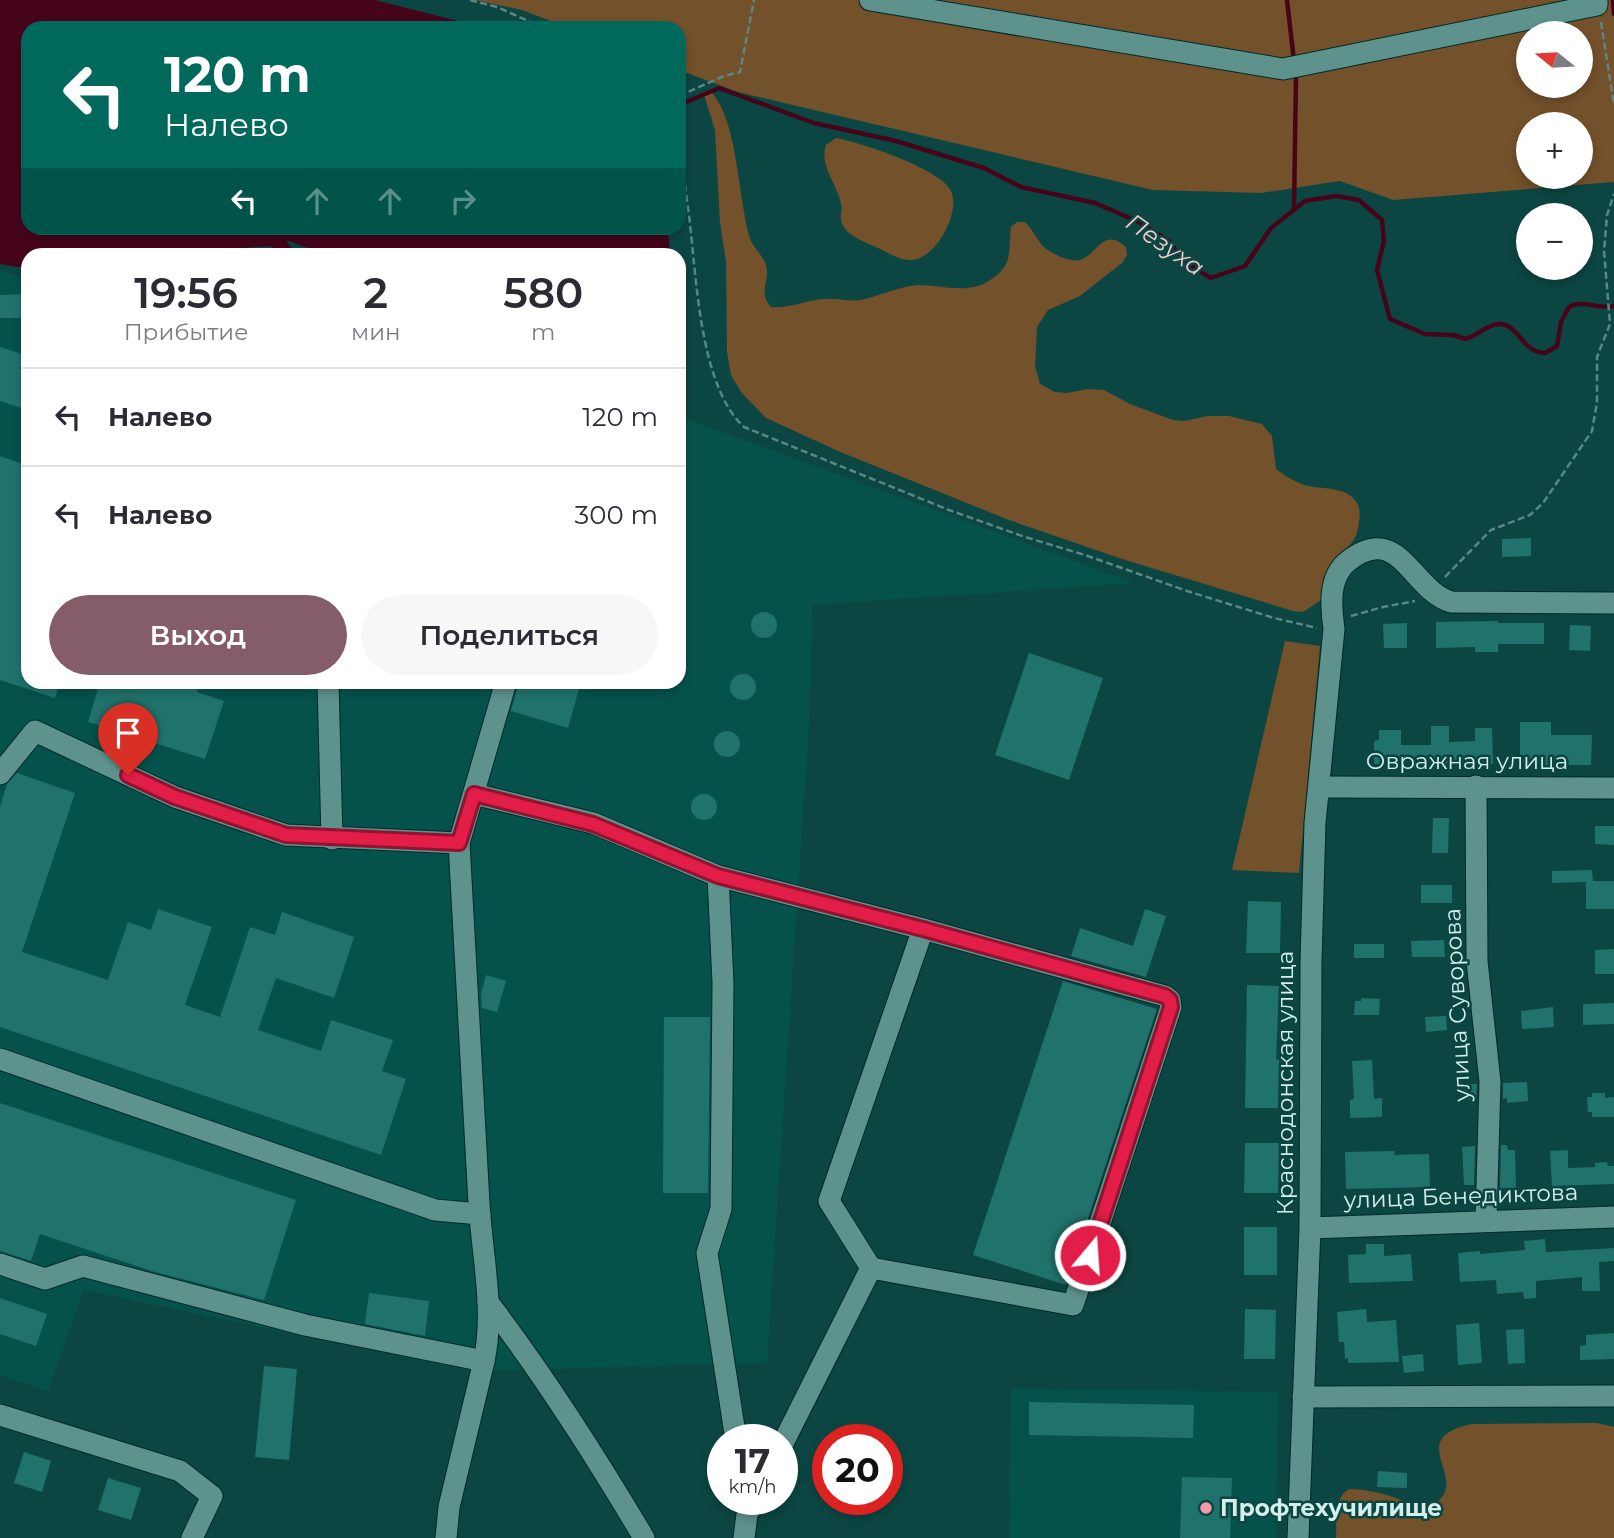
<!DOCTYPE html>
<html lang="ru">
<meta charset="utf-8">
<style>
:root{--surface:#fff;--page:#f7f7f7;--text:#2b2b33;--muted:#7c7c81;--line:#e1e1e2;--accent:#855d69}
body{margin:0;font-family:Montserrat,sans-serif;background:var(--page);color:var(--text);height:100vh;display:flex;flex-direction:column;font-size:26px;white-space:nowrap}
*{box-sizing:border-box;margin:0}
p{font-size:23px;color:var(--muted)}
.icon{flex:none;width:38px;height:38px;fill:none;stroke:currentColor;stroke-width:2;stroke-linecap:round;stroke-linejoin:round}
.map{position:relative;flex:1;overflow:hidden}
.drawer{position:absolute;left:21px;top:248px;width:665px;height:441px;display:flex;flex-direction:column;background:var(--surface);border-radius:21px;box-shadow:0 4px 10px #0003}
.drawer>*{flex:none}
.banner{position:absolute;left:21px;top:21px;width:665px;height:214px;border-radius:21px;box-shadow:0 4px 10px #0003;background:#00695c;color:#fff;overflow:hidden}
.needle{width:46px;rotate:288deg}
.tools{position:absolute;left:1516px;top:21px;display:grid;gap:14px}
.tools a{display:grid;place-items:center;width:77px;height:77px;border-radius:50%;background:var(--surface);box-shadow:0 4px 10px #0003;font-size:35px}
.speed{position:absolute;left:707px;top:1424px;display:flex;gap:14px;font-size:35px;font-weight:700;text-align:center}
.speed>*{display:grid;place-content:center;width:91px;height:91px;border-radius:50%;background:var(--surface);box-shadow:0 4px 10px #0003;line-height:1}
.speed small{font-size:18px;font-weight:400}
.speed .limit{border:10px solid #d22;background:#fff;color:#111}
.pin{position:absolute;display:grid;place-items:center;width:60px;height:60px;color:#fff;margin:-72px -30px;border-radius:50% 50% 50% 0;rotate:-45deg;box-shadow:0 0 7px #0007}
.pin .icon{rotate:45deg}
.me{position:absolute;width:77px;margin:-38px;rotate:18deg;stroke-linejoin:round;filter:drop-shadow(0 0 5px #0008)}
.turn{display:flex;align-items:center;gap:24px;height:147px;padding:0 28px;font-size:32px}
.turn .icon{width:91px;height:91px;stroke-width:2.5}
.turn b{display:block;font-size:49px;line-height:60px}
.lanes{display:flex;align-items:center;height:66px;padding:0 28px;background:#0003;justify-content:center;gap:35px;direction:ltr}
.lanes .off{opacity:.35}
.eta{display:flex;justify-content:space-evenly;align-items:center;height:119px;text-align:center}
.eta b{font-size:42px;font-weight:600;line-height:49px}
.button{display:flex;gap:14px;margin-top:auto;padding:14px 28px}
.button a{flex:1;height:80px;border-radius:42px;background:var(--accent);color:#fff;font-size:28px;font-weight:600;line-height:80px;text-align:center}
.button a+a{background:var(--page);color:var(--text)}
ul{padding:0;list-style:none}
li{display:flex;align-items:center;gap:21px;height:98px;padding:0 28px;border-top:2px solid var(--line)}
li div{flex:1}
li b{display:block;font-size:26px}
li em{font-style:normal}
.map>svg:first-child{display:block}
.built{fill:#05524d}
.green{fill:#73512b;fill-rule:evenodd}
.water{fill:#46041b}
.lines{fill:none;stroke-linecap:round;stroke-linejoin:round}
.stream{stroke:#46041b;stroke-width:4.5}
.building{fill:#20726c}
.minor-casing{stroke:#002a27;stroke-width:23}
.path{stroke:#598783;stroke-width:2.5;stroke-dasharray:7 3.5;stroke-linecap:butt}
.minor{stroke:#5d928d;stroke-width:21}
.route-casing{stroke:#92132f;stroke-width:18}
.route{stroke:#e11d48;stroke-width:12}
.poi-dot{fill:#f39aaa;stroke:#0c4642;stroke-width:2.5}
.labels{text-anchor:middle;stroke-width:5;stroke-linejoin:round;paint-order:stroke}
.street-label{font-size:23px;fill:#d3eeeb;stroke:#0c4642}
.poi-label{font-size:23px;font-weight:bold;fill:#d3eeeb;stroke:#0c4642;text-anchor:start}
.water-label{font-size:24px;font-style:italic;fill:#f5c9cf;stroke:#0c4642}
</style>
<div class="map">
<svg width="1614" height="1538" viewBox="0 0 1614 1538">
<rect width="100%" height="100%" fill="#0c4642"/>
<!-- built -->
<g class="built">
<path d="M0,271L28,277V682H679V416L1134,583L813,605L810,709L767,1363L470,1371L84,1290L48,1391L0,1375Z"/>
<path d="M1011,1389L1278,1392L1276,1538H1009Z"/>
</g>
<!-- green -->
<g class="green">
<path d="M475,0H1614V182L1393,200L1340,181L1261,193L1153,190L738,92L679,70V28H569L522,10ZM1528,33H1580V86H1528ZM1528,124H1580V177H1528Z"/>
<path d="M711,92C738,120 738,199 750,238C753,248 764,256 766,266C771,282 757,290 771,307C789,309 806,300 824,299C836,298 849,302 861,300C880,296 900,286 918,285C940,285 967,294 987,282C1014,266 1008,254 1011,227L1017,222H1025C1034,231 1038,244 1049,251C1058,256 1070,262 1080,260C1097,255 1103,226 1126,247L1127,255L1123,262L1080,296L1048,310L1037,327L1035,366L1040,384L1055,392L1067,393L1089,389L1104,390L1130,404L1173,420L1184,421L1208,416H1229L1262,424L1272,436L1276,469C1285,476 1294,481 1304,485C1321,490 1349,485 1358,505C1360,509 1360,516 1359,521C1356,550 1344,544 1331,564C1324,575 1324,587 1321,600L1303,612L1293,611L1122,559L1009,520L838,451L766,418L741,392L731,375L727,352L726,261L720,223L715,130L704,95Z"/>
<path d="M836,138C860,142 941,169 951,191C961,213 936,257 913,260C900,261 889,253 878,248C866,242 844,236 841,220C840,214 843,210 841,204C837,183 819,166 826,145Z"/>
<path d="M1285,641L1320,646L1299,873L1232,870Z"/>
<path d="M1597,1423L1614,1427V1538H1336C1337,1521 1333,1499 1349,1489C1364,1489 1382,1493 1396,1498C1403,1500 1410,1505 1416,1507C1423,1508 1431,1506 1437,1502C1469,1477 1403,1438 1472,1424Z"/>
</g>
<!-- water -->
<path class="water" d="M0,0H375L458,21L474,28H28V228H668L670,255L330,256L286,240L297,255H284L270,246L135,256H28V266L17,267L0,264Z"/>
<g class="lines">
<!-- stream -->
<g class="stream">
<path d="M1287,0L1294,61"/>
<path d="M1613,0L1614,14"/>
<path d="M684,103L719,88L814,123L896,141L984,168L1021,187L1095,203L1139,222L1170,242L1180,256L1194,268L1211,278L1245,266L1271,228L1305,201L1336,196L1359,200L1382,220L1384,241L1377,270L1390,319L1425,334L1453,335L1466,339C1477,336 1486,325 1498,324C1518,322 1522,353 1545,353L1557,346L1561,322L1569,307C1584,299 1598,310 1614,306"/>
<path d="M1294,210L1296,75"/>
</g>
</g>
<!-- building -->
<g class="building">
<path d="M28,294V318H0V295Z"/>
<path d="M0,347L28,356V410L0,401Z"/>
<path d="M0,456L28,466V682H60L55,698L0,680Z"/>
<path d="M1531,538V556L1502,557V539Z"/>
<circle cx="764" cy="625" r="13"/>
<path d="M1498,621V623H1544V644H1498V652H1475V647L1436,648V622Z"/>
<path d="M1407,623V648H1384L1383,624Z"/>
<path d="M1570,625L1591,626L1590,651L1569,650Z"/>
<path d="M1029,653L1103,678L1069,780L995,755Z"/>
<circle cx="743" cy="687" r="13"/>
<path d="M100,682H200L197,692L224,701L205,759L88,722Z"/>
<path d="M519,682H581L568,728L511,711Z"/>
<path d="M1520,722H1551V735H1592L1591,765H1520Z"/>
<path d="M1431,726H1449V742L1475,741V728H1492L1493,764H1431V760H1401V764H1374V741L1379,740V730H1401V745H1431Z"/>
<circle cx="727" cy="744" r="13"/>
<path d="M17,773L75,793L22,952L108,980L128,922L151,930L158,909L212,927L185,1005L220,1017L250,927L275,935L282,912L354,937L334,998L276,978L258,1030L321,1051L331,1020L393,1040L382,1071L406,1079L381,1155L0,1027V807L7,784Z"/>
<circle cx="704" cy="807" r="13"/>
<path d="M1433,818H1449L1448,853H1432Z"/>
<path d="M1595,826H1614V845L1595,844Z"/>
<path d="M1592,870L1593,881H1614V909H1586V882L1552,883V871Z"/>
<rect x="1421" y="885" width="31" height="18"/>
<path d="M1248,901L1281,902L1280,953H1246Z"/>
<path d="M1145,909L1166,916L1146,977L1071,956L1080,928L1133,946Z"/>
<path d="M1444,940L1445,957H1412L1411,941Z"/>
<rect x="1354" y="944" width="30" height="14"/>
<path d="M1614,949V974H1595V950Z"/>
<path d="M486,975L506,981L497,1012L482,1008L481,994Z"/>
<path d="M1063,981L1157,1009L1066,1285L973,1255Z"/>
<path d="M1247,985L1279,986L1276,1059L1279,1060L1278,1108H1245Z"/>
<path d="M1361,998L1380,999L1379,1015H1354L1355,1001H1361Z"/>
<path d="M1614,1003V1024L1583,1025V1004Z"/>
<path d="M1553,1007L1554,1027L1522,1029L1521,1011Z"/>
<path d="M1446,1016L1447,1030L1426,1032L1425,1017Z"/>
<path d="M664,1017H710L708,1193H663Z"/>
<path d="M1372,1060L1374,1099L1382,1098V1117L1350,1118V1100L1354,1099L1352,1061Z"/>
<path d="M1527,1082L1528,1101L1507,1103V1098L1503,1099V1083Z"/>
<path d="M1477,1084L1476,1099L1461,1100L1460,1085Z"/>
<path d="M1592,1093H1605V1098L1614,1097V1117H1592V1112H1588L1587,1097H1592Z"/>
<path d="M0,1103L296,1200L264,1300L155,1272L40,1234L31,1261L0,1251Z"/>
<path d="M1245,1143H1279L1278,1193H1244Z"/>
<path d="M1501,1145H1507L1508,1150H1515L1516,1188H1500Z"/>
<path d="M1475,1146L1474,1185H1464L1462,1147Z"/>
<path d="M1568,1150V1168L1595,1167V1163L1607,1162L1608,1166H1614V1184L1552,1186L1550,1151Z"/>
<path d="M1395,1151L1394,1155L1429,1154L1430,1187L1346,1189L1345,1152Z"/>
<rect x="1244" y="1227" width="33" height="48"/>
<path d="M1545,1239L1546,1252L1614,1248V1261L1599,1262L1600,1291H1582V1277L1536,1281V1298L1524,1299L1523,1292L1497,1294L1496,1280L1460,1282L1458,1253L1480,1251V1254L1525,1250L1524,1241Z"/>
<path d="M1366,1244H1384V1256L1411,1254L1413,1281L1349,1283L1348,1255L1366,1254Z"/>
<path d="M369,1293L429,1301L425,1336L365,1324Z"/>
<path d="M0,1298L47,1314L36,1346L0,1334Z"/>
<path d="M1245,1309L1276,1310L1275,1359H1244Z"/>
<path d="M1366,1309L1367,1322L1396,1320L1399,1362L1348,1363V1358L1345,1359L1344,1342H1339L1337,1312Z"/>
<path d="M1479,1323L1482,1363L1458,1365L1456,1325Z"/>
<path d="M1524,1329L1525,1363L1508,1364L1506,1330Z"/>
<path d="M1614,1333V1359L1580,1360V1346L1586,1345V1335Z"/>
<path d="M1423,1354L1424,1371L1404,1373L1402,1356Z"/>
<path d="M264,1366L297,1369L289,1460L255,1457Z"/>
<path d="M1029,1402L1194,1405L1193,1438L1029,1435Z"/>
<path d="M24,1452L51,1461L42,1492L14,1483Z"/>
<path d="M1378,1471L1407,1473V1488L1377,1487Z"/>
<path d="M1182,1477L1232,1478L1230,1538H1180Z"/>
<path d="M108,1478L141,1488L131,1520L98,1510Z"/>
</g>
<g class="lines">
<!-- minor casing -->
<g class="minor-casing">
<g id="minor">
<path d="M870,0L1283,69L1597,5V0"/>
<path d="M328,682L332,839"/>
<path d="M0,774L35,731L175,797L286,835L459,843C466,963 473,1083 479,1203C482,1255 495,1310 484,1361L305,1325L83,1266L45,1279L0,1264"/>
<path d="M1476,786L1477,961L1490,1082L1486,1221"/>
<path d="M1320,787L1614,788"/>
<path d="M474,794L593,823L718,876L923,929L1165,996L1170,1000L1171,1007L1073,1305L871,1268"/>
<path d="M459,843L506,682"/>
<path d="M718,876L723,983L721,1209L707,1253L736,1440"/>
<path d="M0,1059L435,1210L480,1214"/>
<path d="M1310,1228L1614,1217"/>
<path d="M488,1302C545,1377 596,1457 644,1538"/>
<path d="M1303,1397L1614,1396"/>
<path d="M0,1415L180,1471L212,1496L192,1538"/>
<path d="M782,1445L871,1268L829,1201L923,929"/>
<path d="M446,1538L449,1507L484,1361"/>
<path d="M744,1538L747,1514L755,1500"/>
<path d="M1298,1538L1310,1228L1311,961L1315,823L1334,629C1331,607 1328,578 1347,562C1399,520 1411,590 1451,602L1614,603"/>
</g>
</g>
<!-- path -->
<g class="path">
<path d="M470,0L497,7L544,28"/>
<path d="M1601,22L1614,105"/>
<path d="M679,96L724,76L740,72L754,0"/>
<path d="M679,143C683,173 688,203 691,234C697,288 702,389 744,427L949,510L1025,537L1085,555L1187,591L1274,618L1317,628"/>
<path d="M1445,577L1491,530L1530,515L1543,503L1592,431L1597,402V357L1610,324L1604,251L1607,215L1614,194"/>
<path d="M1351,616L1383,607L1415,601"/>
</g>
<!-- minor -->
<use href="#minor" class="minor"/>
</g>
<g class="lines">
<!-- route casing -->
<g class="route-casing">
<path id="route" d="M128,775L175,797L286,835L459,843L474,794L593,824L718,876L923,929L1165,996L1170,1000L1171,1007L1090,1255"/>
</g>
<!-- route -->
<use href="#route" class="route"/>
</g>
<!-- markers -->
<circle class="poi-dot" cx="1206" cy="1508" r="7"/>
<g class="labels">
<!-- street labels -->
<g class="street-label">
<text x="1467" y="769">Овражная улица</text>
<text transform="translate(1457 1005) rotate(-93)" y="8">улица Суворова</text>
<text transform="translate(1285 1083) rotate(-90)" y="8">Краснодонская улица</text>
<text transform="translate(1461 1196) rotate(-2)" y="8">улица Бенедиктова</text>
</g>
<!-- poi labels -->
<g class="poi-label">
<text x="1220" y="1516">Профтехучилище</text>
</g>
<!-- water labels -->
<g class="water-label">
<text transform="translate(1165 245) rotate(35)" y="8">Пезуха</text>
</g>
</g>
</svg>
<div class="tools">
<a><svg class="needle" viewBox="-14 -14 28 28"><path d="M0-13l5 13h-10z" fill="#e53935"/><path d="M0 13l5-13h-10z" fill="#7c7c81"/></svg></a>
<a>+</a>
<a>−</a>
</div>
<div class="speed"><div>17<small>km/h</small></div><div class="limit">20</div></div>
<div class="pin" style="left:128px;top:775px;background:#d93025"><svg class="icon" aria-label="arrive" viewBox="0 0 24 24"><path d="M6 21V4h12l-3 4 3 4H6"/></svg></div>
<svg class="me" style="left:1090px;top:1255px" viewBox="-20 -20 40 40"><circle r="17" fill="#e11d48" stroke="#fff" stroke-width="3"/><path d="M0-11L8 9 0 5-8 9z" fill="#fff"/></svg>
<div class="banner">
<div class="turn"><svg class="icon" aria-label="left" viewBox="0 0 24 24"><path d="M17 20v-9H6M10 6l-5 5 5 5"/></svg><div><b>120 m</b>Налево</div></div>
<div class="lanes"><svg class="icon" aria-label="left" viewBox="0 0 24 24"><path d="M17 20v-9H6M10 6l-5 5 5 5"/></svg><svg class="icon off" aria-label="ahead" viewBox="0 0 24 24"><path d="M12 20V5M6 11l6-6 6 6"/></svg><svg class="icon off" aria-label="ahead" viewBox="0 0 24 24"><path d="M12 20V5M6 11l6-6 6 6"/></svg><svg class="icon off" aria-label="right" viewBox="0 0 24 24"><path d="M7 20v-9h11M14 6l5 5-5 5"/></svg></div>
</div>
<section class="drawer">
<div class="eta">
<div><b>19:56</b><p>Прибытие</p></div>
<div><b>2</b><p>мин</p></div>
<div><b>580</b><p>m</p></div>
</div>
<ul>
<li><svg class="icon" aria-label="left" viewBox="0 0 24 24"><path d="M17 20v-9H6M10 6l-5 5 5 5"/></svg><div><b>Налево</b></div><em>120 m</em></li>
<li><svg class="icon" aria-label="left" viewBox="0 0 24 24"><path d="M17 20v-9H6M10 6l-5 5 5 5"/></svg><div><b>Налево</b></div><em>300 m</em></li>
</ul>
<div class="button"><a>Выход</a><a>Поделиться</a></div>
</section>
</div>
